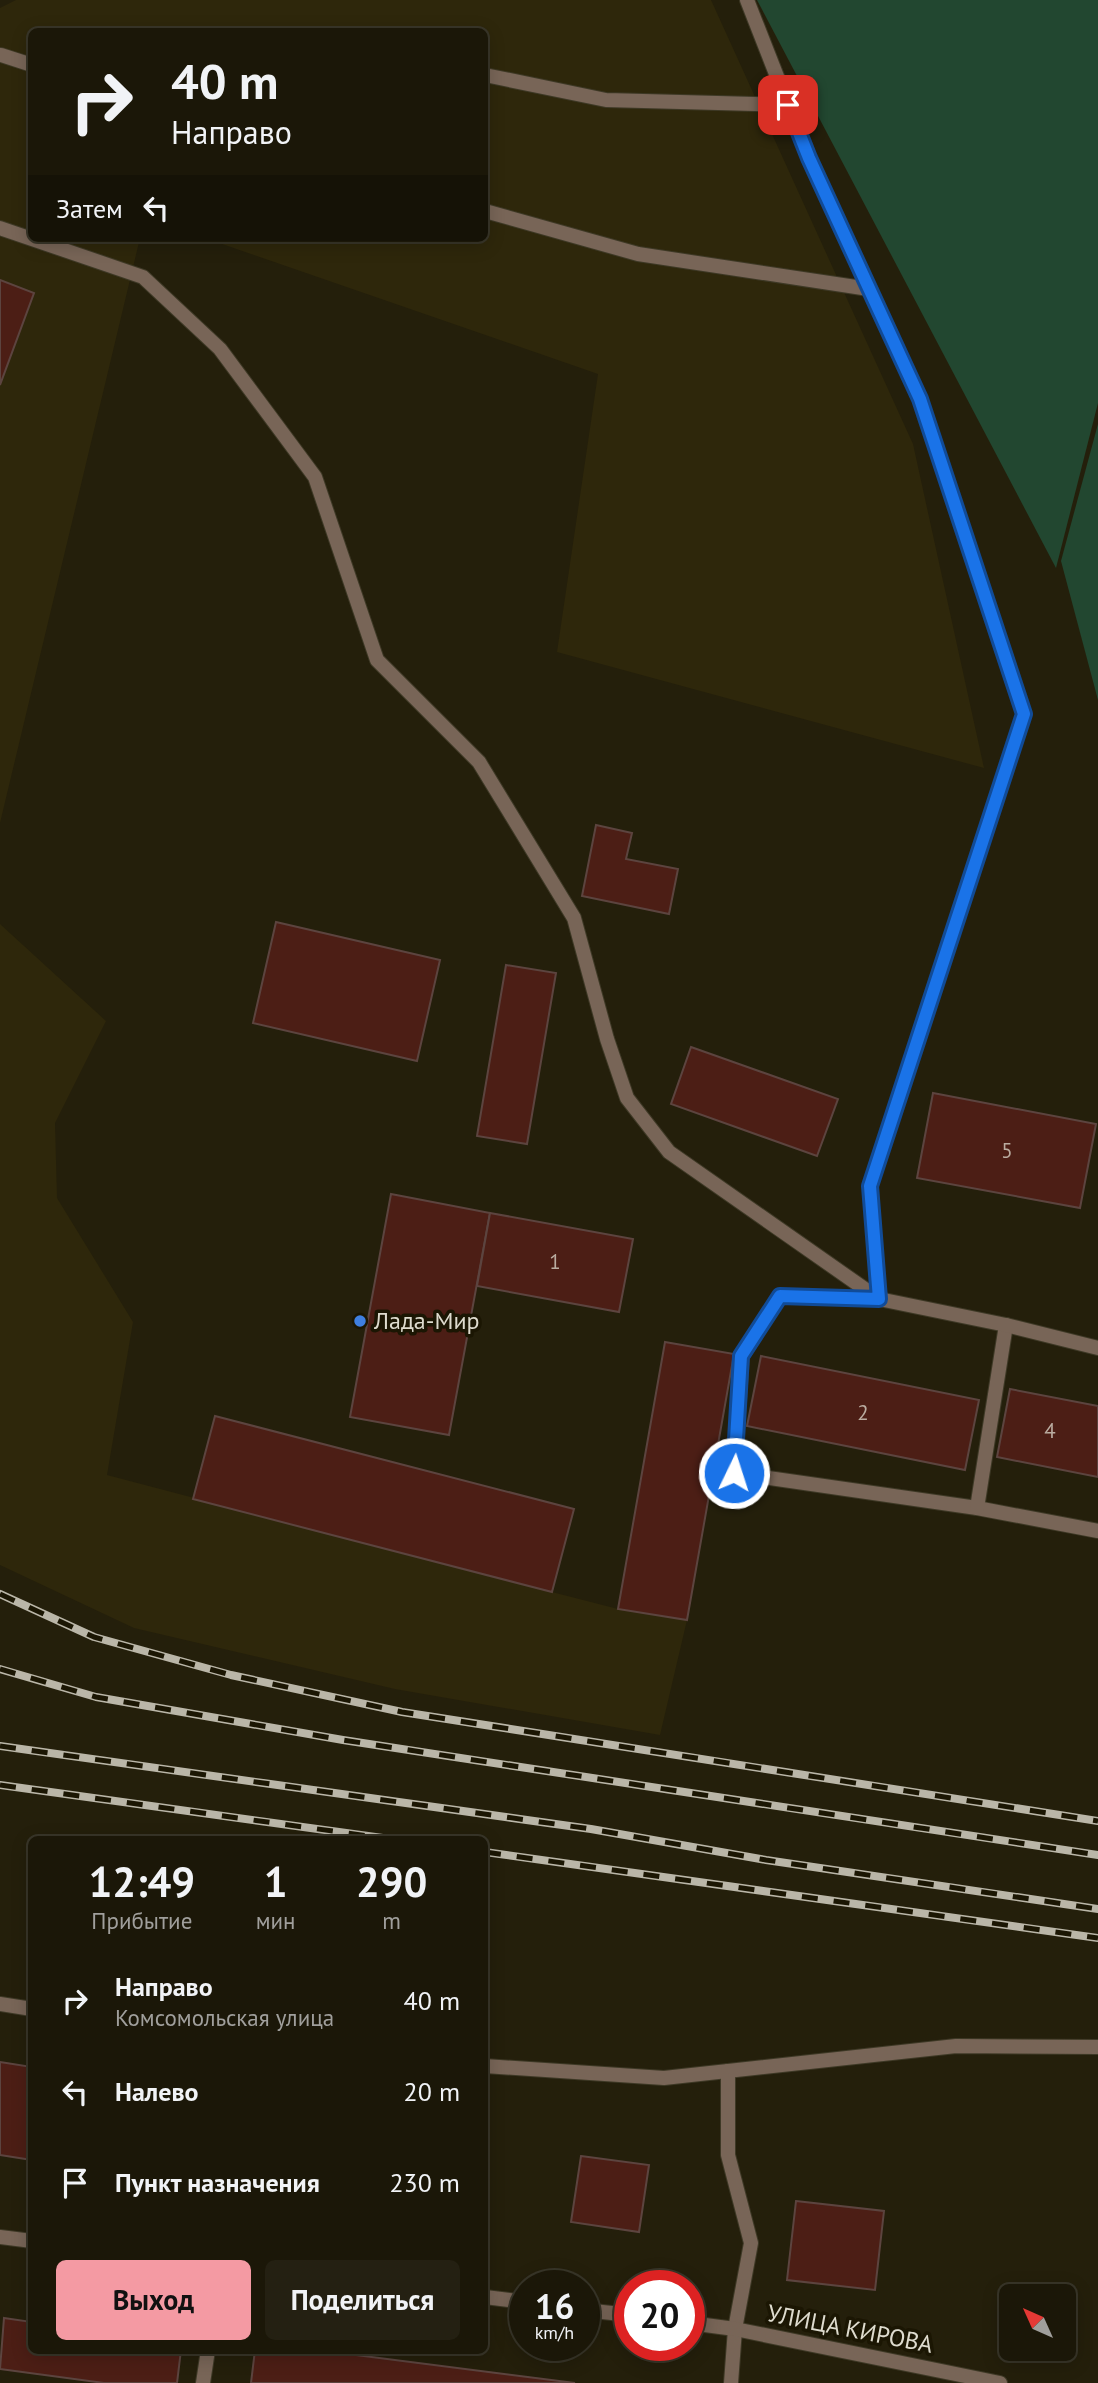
<!DOCTYPE html>
<html lang="ru">
<meta charset="utf-8">
<style>
:root{--surface:#1b1708;--page:#242012;--text:#f1f3f6;--muted:#a09f9c;--line:#393629;--accent:#f49aa3}
body{margin:0;font-family:"PT Sans",sans-serif;background:var(--page);color:var(--text);height:100vh;display:flex;flex-direction:column;font-size:26px;white-space:nowrap}
*{box-sizing:border-box;margin:0}
p{font-size:23px;color:var(--muted)}
.icon{flex:none;width:38px;height:38px;fill:none;stroke:currentColor;stroke-width:2;stroke-linecap:round;stroke-linejoin:round}
.map{position:relative;flex:1;overflow:hidden}
.drawer{position:absolute;left:28px;top:1836px;width:460px;height:518px;display:flex;flex-direction:column;background:var(--surface);border-radius:10px;box-shadow:0 4px 18px #0003,0 0 0 2px var(--line)}
.drawer>*{flex:none}
.top-card{position:absolute;left:28px;top:28px;width:460px;height:214px;border-radius:10px;box-shadow:0 4px 18px #0003,0 0 0 2px var(--line);background:#1b1708;color:var(--text);overflow:hidden}
.needle{width:46px;rotate:315deg}
.buttons{position:absolute;left:999px;top:2284px;display:grid;gap:14px}
.buttons a{display:grid;place-items:center;width:77px;height:77px;border-radius:10px;background:var(--surface);box-shadow:0 4px 18px #0003,0 0 0 2px var(--line);font-size:35px}
.speed{position:absolute;left:509px;top:2270px;display:flex;gap:14px;font-size:35px;font-weight:700;text-align:center}
.speed>*{display:grid;place-content:center;width:91px;height:91px;border-radius:50%;background:var(--surface);box-shadow:0 4px 18px #0003,0 0 0 2px var(--line);line-height:1}
.speed small{font-size:18px;font-weight:400}
.speed .limit{border:10px solid #d22;background:#fff;color:#111}
.pin{position:absolute;display:grid;place-items:center;width:60px;height:60px;color:#fff;margin:-30px;border-radius:14px;box-shadow:0 4px 10px #0006}
.me{position:absolute;width:77px;margin:-38px;rotate:4deg;stroke-linejoin:round;filter:drop-shadow(0 0 5px #0008)}
.turn{display:flex;align-items:center;gap:24px;height:147px;padding:0 28px;font-size:32px}
.turn .icon{width:91px;height:91px;stroke-width:2.5}
.turn b{display:block;font-size:49px;line-height:60px}
.then{display:flex;align-items:center;height:66px;padding:0 28px;background:#0003;gap:14px;font-size:26px}
.eta{display:flex;justify-content:space-evenly;align-items:center;height:119px;text-align:center}
.eta b{font-size:42px;font-weight:700;line-height:49px}
.button{display:flex;gap:14px;margin-top:auto;padding:14px 28px}
.button a{flex:1;height:80px;border-radius:10px;background:var(--accent);color:#111;font-size:28px;font-weight:700;line-height:80px;text-align:center}
.button a+a{background:var(--page);color:var(--text)}
ul{padding:0;list-style:none}
li{display:flex;align-items:center;gap:21px;height:91px;padding:0 28px}
li div{flex:1}
li b{display:block;font-size:26px}
li em{font-style:normal}
.map>svg:first-child{display:block}
.built{fill:#2e270b}
.green{fill:#224730}
.building{fill:#4c1e15;stroke:#5c443f;stroke-width:2}
.lines{fill:none;stroke-linecap:round;stroke-linejoin:round}
.service-casing{stroke:#3e3926;stroke-width:16}
.minor-casing{stroke:#3e3926;stroke-width:16}
.service{stroke:#786557;stroke-width:14}
.minor{stroke:#786557;stroke-width:14}
.rail-casing{stroke:#bab6a8;stroke-width:8}
.rail{stroke:#1b1603;stroke-width:5;stroke-dasharray:16;stroke-linecap:butt}
.route-casing{stroke:#114b97;stroke-width:18}
.route{stroke:#1a73e8;stroke-width:12}
.shop-dot{fill:#3f7fe0;stroke:#1b1603;stroke-width:2.5}
.labels{text-anchor:middle;stroke-width:7;stroke-linejoin:round;paint-order:stroke}
.number-label{font-size:21px;fill:#baaca0}
.poi-label{font-size:24px;fill:#dedbce;stroke:#1b1603;text-anchor:start}
.street-label{font-size:24px;fill:#dedbce;stroke:#1b1603}
</style>
<div class="map">
<svg width="1098" height="2383" viewBox="0 0 1098 2383">
<rect width="100%" height="100%" fill="#241f0b"/>
<!-- built -->
<g class="built">
<path d="M16,0H711L913,444L984,768L557,652L598,374L205,238H485V32H32V238H140L0,823V8Z"/>
<path d="M0,924L106,1021L55,1123L57,1198L133,1322L107,1475L552,1592L618,1609L687,1620L660,1735L395,1689L134,1628L0,1565Z"/>
</g>
<!-- green -->
<g class="green">
<path d="M757,0H1098V403L1056,568Z"/>
<path d="M1098,424V700L1061,561Z"/>
</g>
<!-- building -->
<g class="building">
<path d="M0,280L34,293L0,385Z"/>
<path d="M596,825L632,833L626,859L678,869L669,914L582,896Z"/>
<path d="M276,922L440,960L417,1061L253,1023Z"/>
<path d="M506,965L556,973L527,1144L477,1136Z"/>
<path d="M691,1047L838,1099L817,1156L671,1104Z"/>
<path d="M933,1093L1096,1124L1080,1208L917,1178Z"/>
<path d="M391,1194L490,1213L449,1435L350,1417Z"/>
<path d="M490,1213L633,1239L619,1312L477,1286Z"/>
<path d="M665,1342L734,1354L687,1620L618,1609Z"/>
<path d="M761,1356L979,1400L965,1470L747,1426Z"/>
<path d="M1010,1389L1098,1406V1477L997,1457Z"/>
<path d="M215,1416L574,1509L552,1592L193,1499Z"/>
<path d="M0,2062L32,2067V2160L0,2155Z"/>
<path d="M581,2156L649,2165L639,2232L571,2222Z"/>
<path d="M796,2201L884,2211L875,2290L787,2280Z"/>
<path d="M4,2318L32,2322V2350H181L177,2383H104L0,2369Z"/>
<path d="M255,2350H317L575,2383H251Z"/>
</g>
<g class="lines">
<!-- service casing -->
<g class="service-casing">
<g id="service">
<path d="M747,0L809,158L920,399L1024,714L870,1187L879,1299"/>
<path d="M1,55L32,65"/>
<path d="M485,75L606,100L788,105"/>
<path d="M485,211L638,254L869,289"/>
<path d="M0,228L143,277L220,349L315,477L377,660L479,762L574,918L607,1039L627,1098L669,1152L879,1299"/>
<path d="M780,1296L742,1356L734,1473L977,1508L1098,1531"/>
<path d="M977,1508L1006,1325"/>
</g>
</g>
<!-- minor casing -->
<g class="minor-casing">
<g id="minor">
<path d="M780,1296L879,1299L1006,1325L1098,1348"/>
<path d="M0,2004L32,2009"/>
<path d="M485,2066L664,2078L956,2046L1098,2047"/>
<path d="M728,2071V2155L751,2243L735,2329L731,2383"/>
<path d="M0,2237L32,2241"/>
<path d="M485,2297L525,2302"/>
<path d="M584,2310L630,2315"/>
<path d="M690,2323L735,2329L1000,2383"/>
<path d="M203,2383L208,2350"/>
</g>
</g>
<!-- service -->
<use href="#service" class="service"/>
<!-- minor -->
<use href="#minor" class="minor"/>
<!-- rail casing -->
<g class="rail-casing">
<g id="rail">
<path d="M0,1594L94,1637L231,1675L402,1712L1098,1821"/>
<path d="M0,1669L96,1697L343,1740L1098,1855"/>
<path d="M0,1746L591,1829L766,1860L1098,1909"/>
<path d="M0,1785L390,1839"/>
<path d="M485,1852L1098,1938"/>
</g>
</g>
<!-- rail -->
<use href="#rail" class="rail"/>
</g>
<g class="lines">
<!-- route casing -->
<g class="route-casing">
<path id="route" d="M734,1473L741,1356L780,1296L879,1299L870,1186L1024,714L920,399L809,158L788,105"/>
</g>
<!-- route -->
<use href="#route" class="route"/>
</g>
<!-- markers -->
<circle class="shop-dot" cx="360" cy="1321" r="7"/>
<g class="labels">
<!-- number labels -->
<g class="number-label">
<text x="1007" y="1158">5</text>
<text x="555" y="1269">1</text>
<text x="863" y="1420">2</text>
<text x="1050" y="1438">4</text>
</g>
<!-- poi labels -->
<g class="poi-label">
<text x="374" y="1329">Лада-Мир</text>
</g>
<!-- street labels -->
<g class="street-label">
<text transform="translate(850 2329) rotate(11)" y="8">УЛИЦА КИРОВА</text>
</g>
</g>
</svg>
<div class="buttons">
<a><svg class="needle" viewBox="-14 -14 28 28"><path d="M0-13l5 13h-10z" fill="#e53935"/><path d="M0 13l5-13h-10z" fill="#a09f9c"/></svg></a>
</div>
<div class="speed"><div>16<small>km/h</small></div><div class="limit">20</div></div>
<div class="pin" style="left:788px;top:105px;background:#d93025"><svg class="icon" aria-label="arrive" viewBox="0 0 24 24"><path d="M6 21V4h12l-3 4 3 4H6"/></svg></div>
<svg class="me" style="left:734px;top:1473px" viewBox="-20 -20 40 40"><circle r="17" fill="#1a73e8" stroke="#fff" stroke-width="3"/><path d="M0-11L8 9 0 5-8 9z" fill="#fff"/></svg>
<div class="top-card">
<div class="turn"><svg class="icon" aria-label="right" viewBox="0 0 24 24"><path d="M7 20v-9h11M14 6l5 5-5 5"/></svg><div><b>40 m</b>Направо</div></div>
<div class="then">Затем<svg class="icon" aria-label="left" viewBox="0 0 24 24"><path d="M17 20v-9H6M10 6l-5 5 5 5"/></svg></div>
</div>
<section class="drawer">
<div class="eta">
<div><b>12:49</b><p>Прибытие</p></div>
<div><b>1</b><p>мин</p></div>
<div><b>290</b><p>m</p></div>
</div>
<ul>
<li><svg class="icon" aria-label="right" viewBox="0 0 24 24"><path d="M7 20v-9h11M14 6l5 5-5 5"/></svg><div><b>Направо</b><p>Комсомольская улица</p></div><em>40 m</em></li>
<li><svg class="icon" aria-label="left" viewBox="0 0 24 24"><path d="M17 20v-9H6M10 6l-5 5 5 5"/></svg><div><b>Налево</b></div><em>20 m</em></li>
<li><svg class="icon" aria-label="arrive" viewBox="0 0 24 24"><path d="M6 21V4h12l-3 4 3 4H6"/></svg><div><b>Пункт назначения</b></div><em>230 m</em></li>
</ul>
<div class="button"><a>Выход</a><a>Поделиться</a></div>
</section>
</div>
